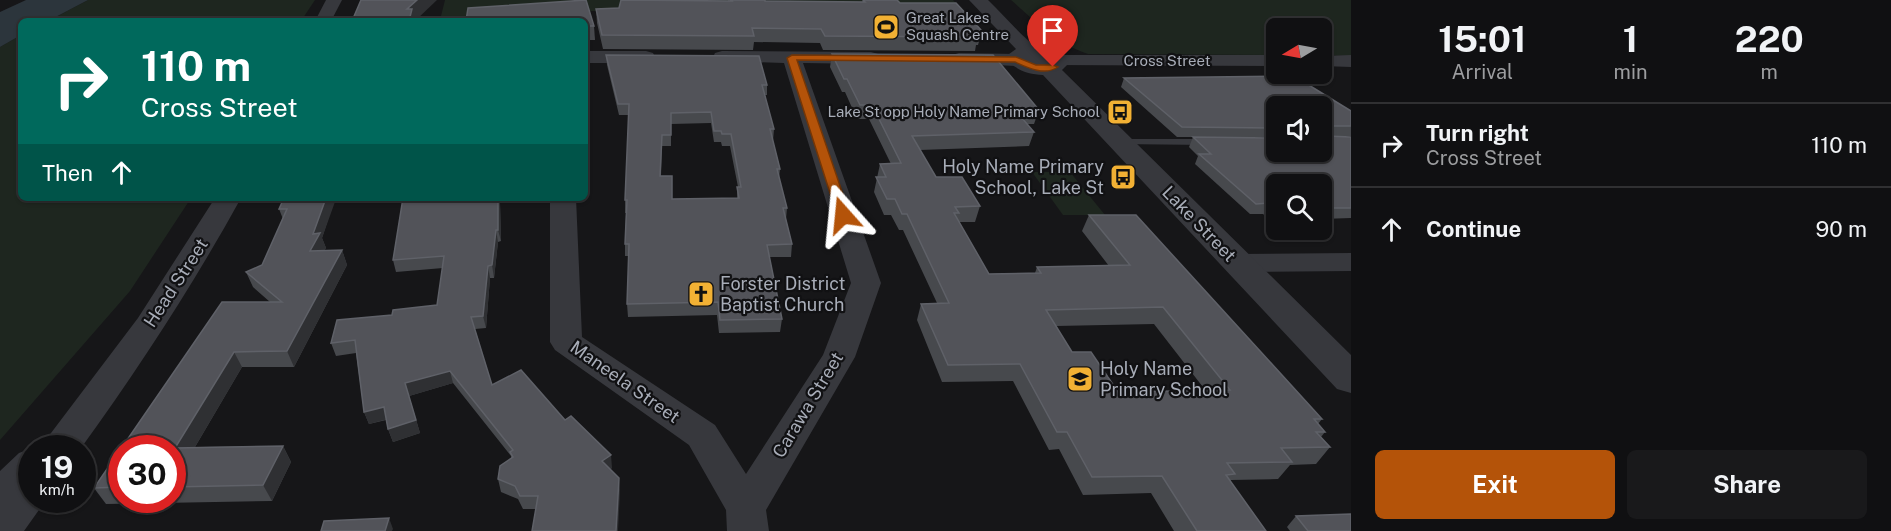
<!DOCTYPE html>
<style>
:root{--surface:#101012;--page:#19191b;--text:#f1f3f6;--muted:#9c9d9f;--line:#303032;--accent:#b45309}
body{margin:0;font-family:"Public Sans",sans-serif;background:var(--page);color:var(--text);height:100vh;display:flex;flex-direction:column;font-size:22px;white-space:nowrap}
*{box-sizing:border-box;margin:0}
p{font-size:20px;color:var(--muted)}
.icon{flex:none;width:33px;height:33px;fill:none;stroke:currentColor;stroke-width:2;stroke-linecap:round;stroke-linejoin:round}
.map{position:relative;flex:1;overflow:hidden}
.sheet{display:flex;flex-direction:column;background:var(--surface);width:540px}
.sheet>*{flex:none}
.top-card{position:absolute;left:18px;top:18px;width:570px;height:183px;border-radius:9px;box-shadow:0 2px 4px #0004,0 0 0 2px var(--line);background:#00695c;color:#fff;overflow:hidden}
.needle{width:39px;rotate:260deg}
.controls{position:absolute;left:1266px;top:18px;display:grid;gap:12px}
.controls a{display:grid;place-items:center;width:66px;height:66px;border-radius:9px;background:var(--surface);box-shadow:0 2px 4px #0004,0 0 0 2px var(--line);font-size:30px}
.speed{position:absolute;left:18px;top:435px;display:flex;gap:12px;font-size:30px;font-weight:700;text-align:center}
.speed>*{display:grid;place-content:center;width:78px;height:78px;border-radius:50%;background:var(--surface);box-shadow:0 2px 4px #0004,0 0 0 2px var(--line);line-height:1}
.speed small{font-size:15px;font-weight:400}
.speed .limit{border:9px solid #d22;background:#fff;color:#111}
.pin{position:absolute;display:grid;place-items:center;width:51px;height:51px;color:#fff;margin:-62px -26px;border-radius:50% 50% 50% 0;rotate:-45deg;box-shadow:0 0 6px #0007}
.pin .icon{rotate:45deg}
.me{position:absolute;width:66px;margin:-33px;rotate:342deg;stroke-linejoin:round;filter:drop-shadow(0 0 4px #0008)}
.turn{display:flex;align-items:center;gap:21px;height:126px;padding:0 24px;font-size:27px}
.turn .icon{width:78px;height:78px;stroke-width:2.5}
.turn b{display:block;font-size:42px;line-height:51px}
.then{display:flex;align-items:center;height:57px;padding:0 24px;background:#0003;gap:12px;font-size:22px}
.eta{display:flex;justify-content:space-evenly;align-items:center;height:102px;text-align:center}
.eta b{font-size:36px;font-weight:700;line-height:42px}
.action{display:flex;gap:12px;margin-top:auto;padding:12px 24px}
.action a{flex:1;height:69px;border-radius:9px;background:var(--accent);color:#fff;font-size:24px;font-weight:700;line-height:69px;text-align:center}
.action a+a{background:var(--page);color:var(--text)}
ul{padding:0;list-style:none}
li{display:flex;align-items:center;gap:18px;height:84px;padding:0 24px;border-top:2px solid var(--line)}
li div{flex:1}
li b{display:block;font-size:22px}
li em{font-style:normal}
main{display:flex;flex:1;min-height:0}
.map>svg:first-child{display:block}
.green{fill:#1e261f}
.water{fill:#2c353c}
.lines{fill:none;stroke-linecap:round;stroke-linejoin:round}
.service{fill:#37383d;fill-rule:evenodd}
.minor{fill:#37383d;fill-rule:evenodd}
.tertiary{fill:#37383d;fill-rule:evenodd}
.wall{fill:#47494d;fill-rule:evenodd}
.shaded-wall{fill:#2f3033}
.building{fill:#525359;stroke:#5f6168;stroke-width:1.5;fill-rule:evenodd}
.route{fill:#b45309;stroke:#753606;stroke-width:1.5}
.labels{text-anchor:middle;stroke-width:4.5;stroke-linejoin:round;paint-order:stroke}
.far-poi-label{font-size:15px;fill:#a8adb8;stroke:#111113;text-anchor:start}
.far-street-label{font-size:15px;fill:#a8adb8;stroke:#111113}
.poi-label{font-size:18px;fill:#a8adb8;stroke:#111113;text-anchor:start}
.street-label{font-size:18px;fill:#a8adb8;stroke:#111113}
</style>
<main>
<div class="map">
<svg width="1351" height="531" viewBox="0 0 1351 531">
<rect width="100%" height="100%" fill="#161618"/>
<!-- green -->
<g class="green">
<path d="M88,0H315L301,21H48Z"/>
<path d="M445,0H953L964,12L593,11L440,20Z"/>
<path d="M1011,0H1351V56L1322,55V28H1276V55L1088,54C1056,43 1036,22 1011,0Z"/>
<path d="M21,35V198H191L130,291L0,440V47Z"/>
<path d="M1032,172H1070L1105,215H1063Z"/>
</g>
<!-- water -->
<path class="water" d="M26,0H88L48,21H21V35L0,47V12Z"/>
<g class="lines">
<!-- service -->
<path class="service" d="M1120,139H1208L1213,142L1208,145L1116,144L1115,142Z"/>
<!-- minor -->
<g class="minor">
<path d="M326,0H342L331,21H315Z"/>
<path d="M585,51H646L653,53L655,57L653,61L646,63H585Z"/>
<path d="M722,51L871,52L878,54L880,58L878,62L871,64L803,63L881,283L855,357L766,510L769,531H727L726,510L689,445L555,350L550,342V198H576L582,337L715,425L746,474L823,355L851,283L784,63L715,61L713,57L715,53Z"/>
<path d="M959,53L1016,54L1023,56L1025,60L1023,64L1016,66L952,63L950,59L952,55Z"/>
<path d="M1057,55H1276V66L1050,65L1048,61L1050,57Z"/>
<path d="M1351,55V67L1322,66V56Z"/>
<path d="M215,198H241C193,285 139,368 81,448H43L48,437L138,318Z"/>
<path d="M1351,253V271L1237,272L1227,269L1223,263L1227,257L1237,254Z"/>
<path d="M32,448V500H46L24,531H0V471L19,453Z"/>
</g>
<!-- tertiary -->
<path class="tertiary" d="M969,0H988C1004,15 1019,34 1036,47C1047,55 1058,48 1069,63L1062,70L1351,355V393L1337,389L1043,75C1027,74 1015,70 1005,57L1016,49Z"/>
</g>
<!-- wall -->
<g class="wall">
<path d="M728,0L862,2L863,0H897L900,3L982,31L978,45H976L975,51L823,50L820,43L754,42L753,50L603,49L597,23L596,9L728,1Z"/>
<path d="M585,21L594,26L595,40H585Z"/>
<path d="M832,54L1039,110L1034,124H1027L1034,132L1029,146L920,150L936,177L980,206L975,222H959L989,274L1035,273L1037,267L1109,266L1082,231L1089,215L1322,419L1318,424L1325,432L1321,437L1330,447L1316,464L1290,465L1278,479L1231,480L1230,481L1266,531H1174L1151,493L1083,495L1059,449L1049,450L1013,381L942,382L917,320L921,304L937,303L903,230H899L891,215H884L874,192L880,164H891L869,119H857L845,92H842L830,67ZM1154,324L1206,391L1118,392L1072,352L1056,326Z"/>
<path d="M606,55L767,85V95H765L774,129L773,141L780,169L779,178L787,208L786,219L792,244L791,257H769L782,319L780,332L719,333L717,315L628,317L627,304L629,256H625V244L626,213H625V200L629,115H619L607,65ZM711,123L714,142H721L722,146H730L738,187H737V198L672,199L661,176L662,146H671V124Z"/>
<path d="M1124,78L1351,111V136H1326L1351,137V218L1322,219V184H1276V224H1275L1263,214H1250L1195,164L1198,156L1189,147L1193,137L1322,152L1276,106V137H1177L1121,87Z"/>
<path d="M284,198H335L322,238L326,248L324,250H342L347,265L294,367H242L195,447L283,446L291,462L272,501L106,504L94,488L222,302H270L253,287L246,272L262,265L283,219L279,209ZM122,448H172V500H122Z"/>
<path d="M403,198H507L506,203H500L501,241L498,242L494,278H490L486,328L475,329L492,385L565,420L612,468L610,469L620,491L536,509H523L518,499L501,492L498,479L511,459V456L453,383L409,396L420,433L393,442L388,429L386,420L369,424L364,412L356,353L336,356L331,343L392,315L437,305L443,268L396,272L393,260Z"/>
<path d="M1296,516L1351,531H1290L1287,527Z"/>
</g>
<!-- shaded-wall -->
<g class="shaded-wall">
<path d="M417,0H437L415,21H409L407,9Z"/>
<path d="M326,198H335L336,199L322,238L326,248L316,266L310,251L313,234Z"/>
<path d="M498,198H499L500,203L501,241L498,230Z"/>
<path d="M496,230L498,242L494,278L492,265Z"/>
<path d="M342,250L347,265L294,367L287,351Z"/>
<path d="M488,266L490,278L486,328L483,316Z"/>
<path d="M234,352L242,367L185,464L175,448Z"/>
<path d="M450,371L453,383L409,396L420,433L393,442L388,429L405,383Z"/>
<path d="M384,407L388,419L369,424L364,412Z"/>
<path d="M283,446L291,462L272,501L263,485Z"/>
<path d="M611,455L612,468L603,474L602,461Z"/>
<path d="M619,478L620,491L618,531H616Z"/>
<path d="M389,518L393,529L392,531H385Z"/>
</g>
<!-- building -->
<g class="building">
<path d="M361,0H417L407,9H412L409,21H352Z"/>
<path d="M586,0L594,26H585V21H466L468,8Z"/>
<path d="M621,0L732,1L731,0H765V1L865,2L863,0H897L900,3H956L982,31H973L978,37L825,36L821,29L752,28L754,36L602,35L596,9L619,8Z"/>
<path d="M832,54L993,55L1039,110H1015L1034,132L912,136L936,177H962L980,206L955,207L959,213H954L989,274L1041,273L1037,267L1130,265L1089,215H1136L1322,419H1314L1325,432H1316L1330,447L1281,448L1292,462L1227,463L1235,474L1226,475L1266,531H1197L1162,476L1092,477L1067,432H1057L1020,364L948,365L921,304L949,303L907,214H902L895,199H887L876,177H886L880,164L901,163L872,105H860L847,79H844ZM1163,307L1230,390L1118,392L1091,352H1072L1046,310Z"/>
<path d="M606,55L759,56L767,85H762L774,129H770L780,169H777L787,208H783L792,244L767,245L782,319L720,320L718,302L627,304L629,244H625L627,200H625L629,104H618ZM711,112L714,131H721L722,134H731L741,187H737L739,198L672,199V176H660L662,135H671V113Z"/>
<path d="M1294,76L1351,111V126H1328L1325,129L1326,136L1351,137V208H1322V184H1276V210L1269,203L1256,204L1199,154H1211L1193,137L1276,138V152H1322V106H1276V128L1182,127L1124,78Z"/>
<path d="M284,198H326L313,234L320,233L310,251L342,250L287,351L234,352L175,448L283,446L263,485L172,487V448H122V487L94,488L222,302H282L246,272L262,265L287,209H279Z"/>
<path d="M403,198H498V230H496L492,265L488,266L483,316L471,317L492,385L521,370L565,420L571,416L611,455L602,461L619,478L616,531H532L538,496H520L515,486L498,479L500,466L513,457L510,452L513,450L450,371L405,383L416,420L388,429L384,407L364,412L355,340L331,343L337,320L392,315L393,310L437,305L444,256L393,260Z"/>
<path d="M1351,514V531H1308L1296,516Z"/>
<path d="M389,518L385,531H321L324,521Z"/>
</g>
<!-- route -->
<path class="route" d="M792,55L1016,57L1036,65H1053L1058,67C1045,76 1028,68 1015,62L797,60L850,215L843,219L837,215L787,58Z"/>
<!-- icons -->
<defs>
<g id="stadium-square" transform="scale(1.35)"><rect x="-9" y="-9" width="18" height="18" rx="4" fill="#f2b134" stroke="#111113"/><path d="M0-5a6.5 5 0 1 0 0 10a6.5 5 0 1 0 0-10ZM-3.5-1.8h7v3.6h-7Z" fill="#111"/></g>
<g id="bus-square" transform="scale(1.35)"><rect x="-9" y="-9" width="18" height="18" rx="4" fill="#f2b134" stroke="#111113"/><path d="M-5-6H5V4H4V6H2V4H-2V6H-4V4H-5ZM-3.5-4V0h7V-4ZM-3.5 1.2v1.5H-2V1.2ZM2 1.2v1.5H3.5V1.2Z" fill="#111"/></g>
<g id="church-square" transform="scale(1.35)"><rect x="-9" y="-9" width="18" height="18" rx="4" fill="#f2b134" stroke="#111113"/><path d="M-1.2-6h2.4v3.5h3.3v2.4h-3.3V6h-2.4V-.1h-3.3v-2.4h3.3Z" fill="#111"/></g>
<g id="school-square" transform="scale(1.35)"><rect x="-9" y="-9" width="18" height="18" rx="4" fill="#f2b134" stroke="#111113"/><path d="M0-5L7-2L0 1L-7-2ZM-4 1L0 2.5L4 1V4Q0 6-4 4Z" fill="#111"/></g>
</defs>
<g fill-rule="evenodd">
<use href="#stadium-square" x="886" y="27"/>
<use href="#bus-square" x="1120" y="112"/>
<use href="#bus-square" x="1123" y="177"/>
<use href="#church-square" x="701" y="294"/>
<use href="#school-square" x="1080" y="379"/>
</g>
<g class="labels">
<!-- far-poi labels -->
<g class="far-poi-label">
<text x="906" y="23">Great Lakes<tspan x="906" dy="17">Squash Centre</tspan></text>
<text x="1100" y="117" text-anchor="end">Lake St opp Holy Name Primary School</text>
</g>
<!-- far-street labels -->
<g class="far-street-label">
<text x="1167" y="66">Cross Street</text>
</g>
<!-- poi labels -->
<g class="poi-label">
<text x="1104" y="173" text-anchor="end">Holy Name Primary<tspan x="1104" dy="21">School, Lake St</tspan></text>
<text x="720" y="290">Forster District<tspan x="720" dy="21">Baptist Church</tspan></text>
<text x="1100" y="375">Holy Name<tspan x="1100" dy="21">Primary School</tspan></text>
</g>
<!-- street labels -->
<g class="street-label">
<text transform="translate(1199 224) rotate(46)" y="6">Lake Street</text>
<text transform="translate(176 283) rotate(-57)" y="6">Head Street</text>
<text transform="translate(625 382) rotate(35)" y="6">Maneela Street</text>
<text transform="translate(808 405) rotate(-59)" y="6">Carawa Street</text>
</g>
</g>
</svg>
<div class="controls">
<a><svg class="needle" viewBox="-14 -14 28 28"><path d="M0-13l5 13h-10z" fill="#e53935"/><path d="M0 13l5-13h-10z" fill="#9c9d9f"/></svg></a>
<a><svg class="icon" aria-label="sound" viewBox="0 0 24 24"><path d="M4 9h4l5-4v14l-5-4H4zM17 9q2 3 0 6"/></svg></a>
<a><svg class="icon" aria-label="search" viewBox="0 0 24 24"><circle cx="10" cy="10" r="6"/><path d="M15 15l6 6"/></svg></a>
</div>
<div class="speed"><div>19<small>km/h</small></div><div class="limit">30</div></div>
<div class="pin" style="left:1053px;top:67px;background:#d93025"><svg class="icon" aria-label="arrive" viewBox="0 0 24 24"><path d="M6 21V4h12l-3 4 3 4H6"/></svg></div>
<svg class="me" style="left:843px;top:215px" viewBox="-20 -20 40 40"><path d="M0-17L14 15 0 8-14 15z" fill="#b45309" stroke="#fff" stroke-width="4"/></svg>
<div class="top-card">
<div class="turn"><svg class="icon" aria-label="right" viewBox="0 0 24 24"><path d="M7 20v-9h11M14 6l5 5-5 5"/></svg><div><b>110 m</b>Cross Street</div></div>
<div class="then">Then<svg class="icon" aria-label="ahead" viewBox="0 0 24 24"><path d="M12 20V5M6 11l6-6 6 6"/></svg></div>
</div>
</div>
<section class="sheet">
<div class="eta">
<div><b>15:01</b><p>Arrival</p></div>
<div><b>1</b><p>min</p></div>
<div><b>220</b><p>m</p></div>
</div>
<ul>
<li><svg class="icon" aria-label="right" viewBox="0 0 24 24"><path d="M7 20v-9h11M14 6l5 5-5 5"/></svg><div><b>Turn right</b><p>Cross Street</p></div><em>110 m</em></li>
<li><svg class="icon" aria-label="ahead" viewBox="0 0 24 24"><path d="M12 20V5M6 11l6-6 6 6"/></svg><div><b>Continue</b></div><em>90 m</em></li>
</ul>
<div class="action"><a>Exit</a><a>Share</a></div>
</section>
</main>
